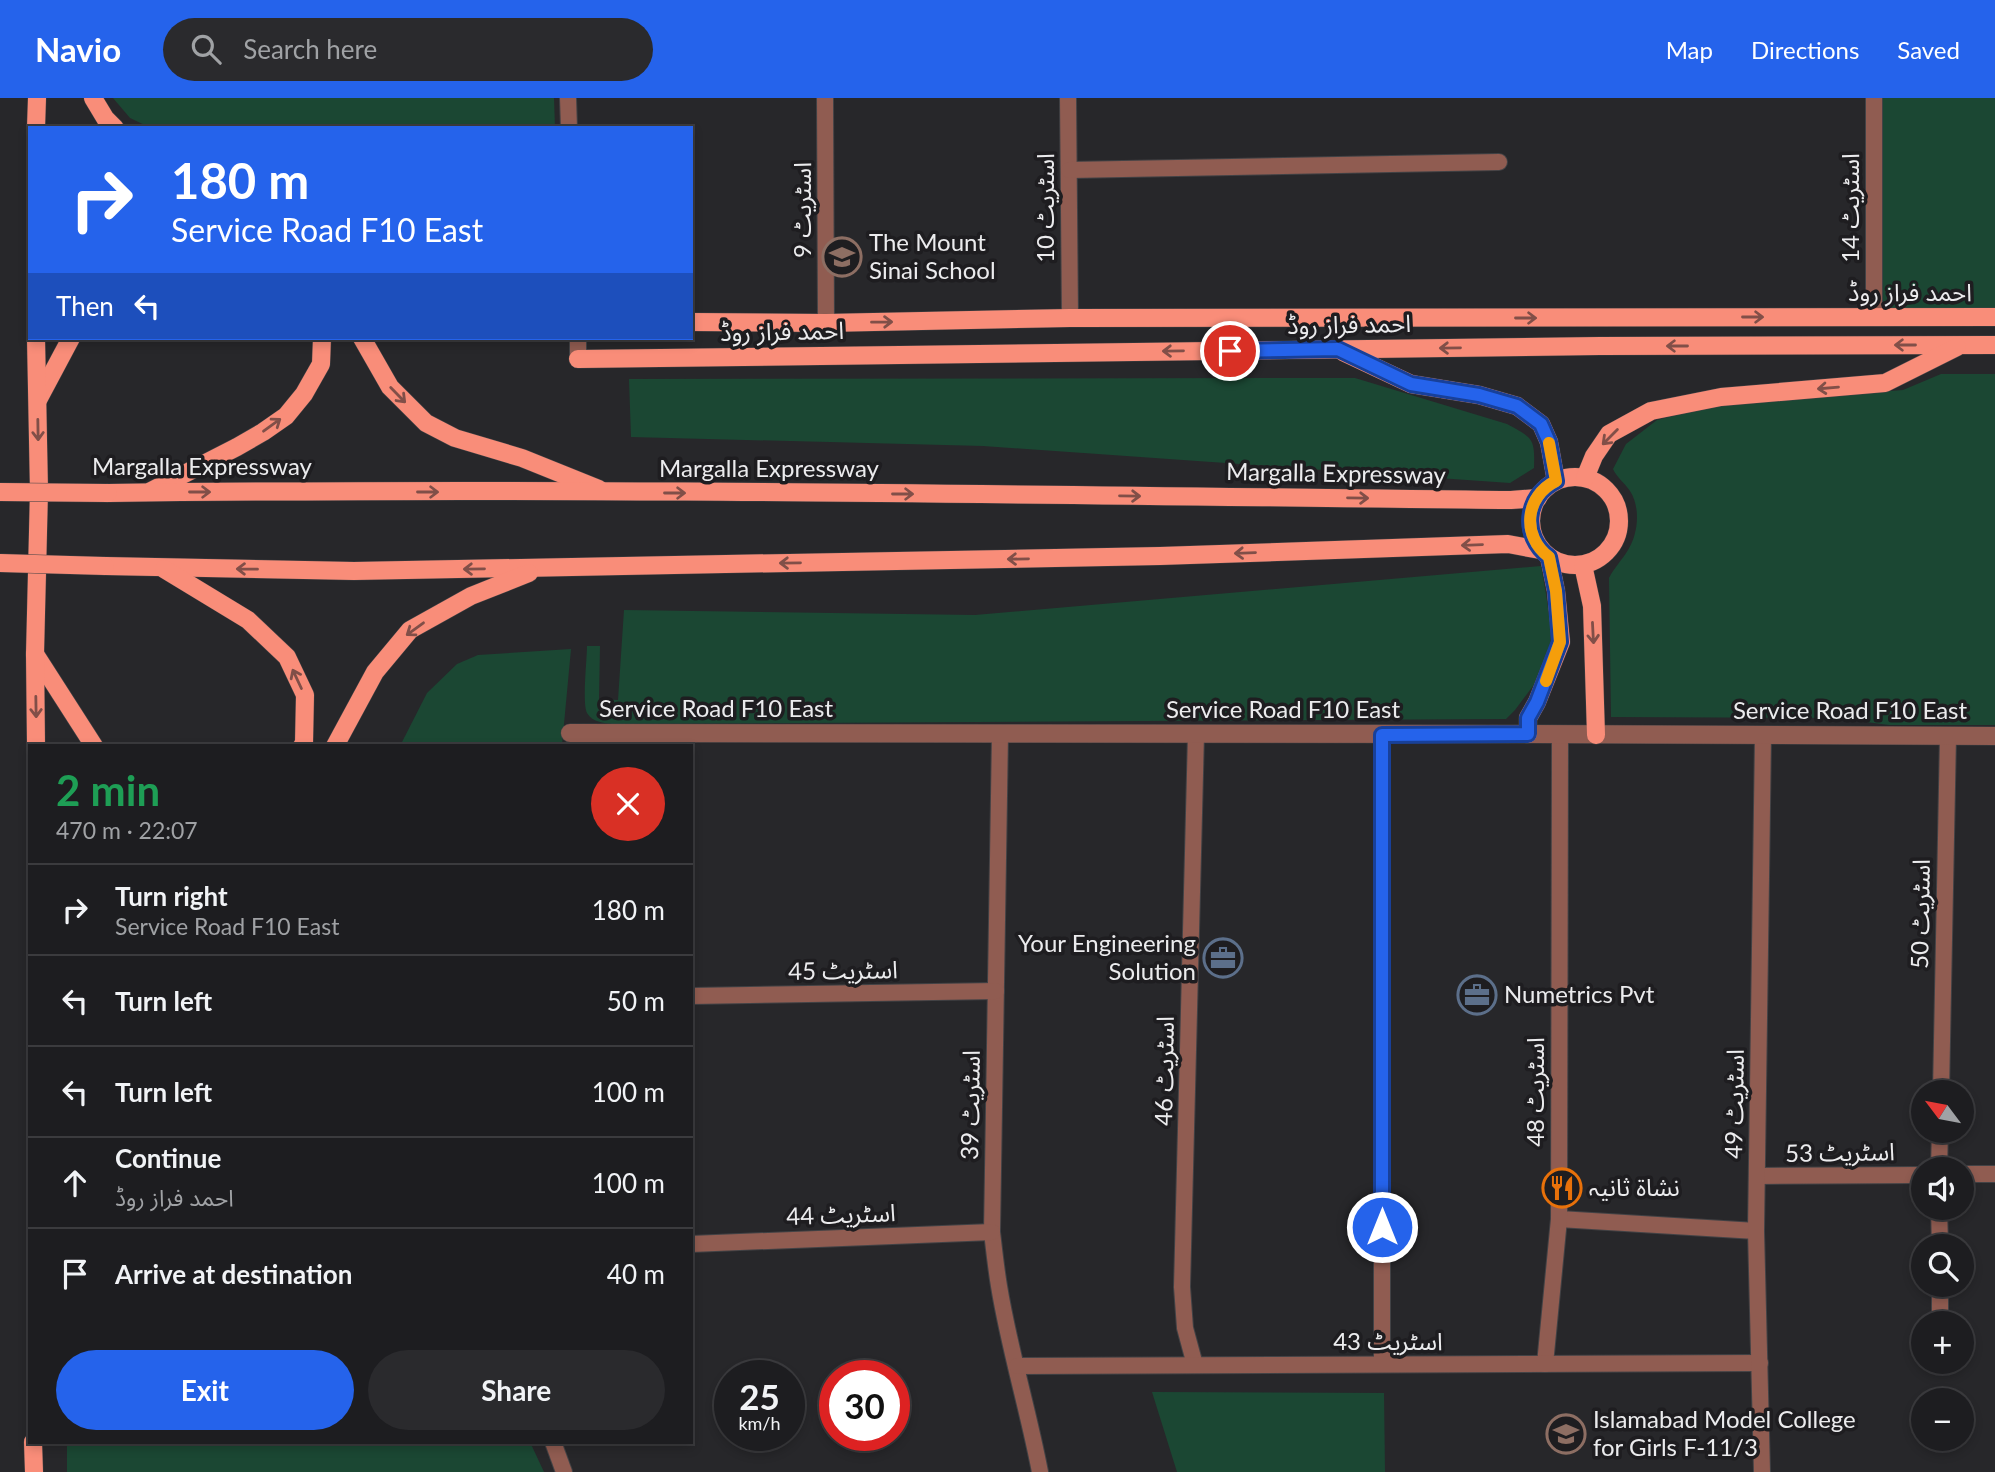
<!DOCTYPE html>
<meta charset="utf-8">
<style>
:root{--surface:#1d1d20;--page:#2a2a2d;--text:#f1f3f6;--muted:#a0a2a5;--line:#3b3b3e;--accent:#2563eb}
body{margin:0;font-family:Lato,"Noto Sans Arabic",sans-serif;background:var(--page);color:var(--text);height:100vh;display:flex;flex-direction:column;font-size:26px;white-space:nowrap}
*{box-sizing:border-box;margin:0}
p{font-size:23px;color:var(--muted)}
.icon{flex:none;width:38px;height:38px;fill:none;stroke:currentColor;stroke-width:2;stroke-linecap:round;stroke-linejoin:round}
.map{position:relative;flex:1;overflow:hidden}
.sheet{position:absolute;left:28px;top:646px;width:665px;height:700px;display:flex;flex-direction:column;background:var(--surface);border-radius:0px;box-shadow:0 4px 10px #0003,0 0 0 2px var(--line)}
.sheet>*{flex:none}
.guide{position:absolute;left:28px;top:28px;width:665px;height:214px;border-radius:0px;box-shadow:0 4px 10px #0003,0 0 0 2px var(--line);background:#2563eb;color:#fff;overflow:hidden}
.needle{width:46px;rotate:302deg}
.fabs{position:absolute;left:1911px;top:982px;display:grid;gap:14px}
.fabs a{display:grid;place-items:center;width:63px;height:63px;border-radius:50%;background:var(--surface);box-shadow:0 4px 10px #0003,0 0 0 2px var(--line);font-size:35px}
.speed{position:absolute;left:714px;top:1262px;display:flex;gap:14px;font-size:35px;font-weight:700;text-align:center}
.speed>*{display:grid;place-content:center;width:91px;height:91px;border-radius:50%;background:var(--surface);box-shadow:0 4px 10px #0003,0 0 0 2px var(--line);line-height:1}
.speed small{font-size:18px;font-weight:400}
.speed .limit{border:10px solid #d22;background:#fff;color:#111}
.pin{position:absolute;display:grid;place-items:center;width:60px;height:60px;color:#fff;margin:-30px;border:4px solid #fff;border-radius:50%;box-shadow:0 2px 7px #0007}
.me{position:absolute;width:77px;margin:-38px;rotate:0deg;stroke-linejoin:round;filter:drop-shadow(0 0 5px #0008)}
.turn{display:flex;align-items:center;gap:24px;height:147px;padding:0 28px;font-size:32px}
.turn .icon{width:91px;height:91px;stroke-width:2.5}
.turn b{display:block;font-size:49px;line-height:60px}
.then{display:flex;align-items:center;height:66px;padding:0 28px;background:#0003;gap:14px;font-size:26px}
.round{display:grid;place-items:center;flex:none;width:74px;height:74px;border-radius:37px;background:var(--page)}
.summary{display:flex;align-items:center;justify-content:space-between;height:119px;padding:0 28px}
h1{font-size:42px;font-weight:700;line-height:52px;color:#1e9e55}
.button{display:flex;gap:14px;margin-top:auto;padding:14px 28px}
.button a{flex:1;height:80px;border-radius:42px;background:var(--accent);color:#fff;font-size:28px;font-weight:700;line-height:80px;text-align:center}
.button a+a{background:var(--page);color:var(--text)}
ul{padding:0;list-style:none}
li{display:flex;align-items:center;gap:21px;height:91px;padding:0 28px;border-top:2px solid var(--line)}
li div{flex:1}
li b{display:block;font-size:26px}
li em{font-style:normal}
header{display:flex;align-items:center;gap:42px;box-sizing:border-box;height:98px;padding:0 35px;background:var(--accent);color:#fff}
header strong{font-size:33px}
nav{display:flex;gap:38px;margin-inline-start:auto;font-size:24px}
.search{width:490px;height:63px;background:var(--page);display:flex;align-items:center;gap:18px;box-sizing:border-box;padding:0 24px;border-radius:38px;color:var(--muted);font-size:26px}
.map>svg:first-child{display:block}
.green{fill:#1b4733}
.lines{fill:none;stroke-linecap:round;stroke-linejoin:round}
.minor-casing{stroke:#424245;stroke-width:18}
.tertiary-casing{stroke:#424245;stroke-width:19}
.primary-casing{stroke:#424245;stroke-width:19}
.minor{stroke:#905c51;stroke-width:16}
.tertiary{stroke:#905c51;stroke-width:18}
.primary{stroke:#f98d79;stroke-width:18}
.primary-bridge-casing{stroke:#424245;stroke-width:19;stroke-linecap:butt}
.primary-bridge{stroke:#f98d79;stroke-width:18}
.oneway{stroke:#814f48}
.route-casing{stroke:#184099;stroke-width:18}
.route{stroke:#2563eb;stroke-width:12}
.slow{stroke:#f59e0b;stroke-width:12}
.labels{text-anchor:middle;stroke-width:7;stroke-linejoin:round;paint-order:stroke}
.street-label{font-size:24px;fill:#ebebed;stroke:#1e1d20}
.poi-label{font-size:24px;fill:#ebebed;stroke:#1e1d20;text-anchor:start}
</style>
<header>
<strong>Navio</strong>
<div class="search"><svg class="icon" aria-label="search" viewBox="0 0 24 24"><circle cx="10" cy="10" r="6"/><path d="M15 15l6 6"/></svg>Search here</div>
<nav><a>Map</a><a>Directions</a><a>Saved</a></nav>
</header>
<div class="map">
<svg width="1995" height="1374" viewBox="0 0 1995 1374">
<rect width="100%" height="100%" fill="#27272a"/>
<!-- green -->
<g class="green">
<path d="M113,0H554L555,30H151L130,20Z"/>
<rect x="1874" y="0" width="121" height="219"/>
<path d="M1941,276H1995V627H1889L1836,620L1611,619L1609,480C1614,470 1622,462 1628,452C1638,436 1641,410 1630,393C1625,385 1617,380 1613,371L1626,346L1657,322L1718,307L1903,292Z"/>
<path d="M1355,280L1507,326C1533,340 1535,340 1534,370L1510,385L983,348L631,339L629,281Z"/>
<path d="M1541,468L1546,496L1552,539L1539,580L1515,612L1506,621L612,626C604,625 592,624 587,615C582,605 587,562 587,548H600L599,601L618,602L624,512L975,517Z"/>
<path d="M571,551L562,647L400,648L427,595L457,566L478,557Z"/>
<path d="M1152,1294L1384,1295L1385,1374H1177Z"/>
<path d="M67,1344H530L544,1374H67Z"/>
</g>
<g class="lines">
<!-- minor casing -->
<g class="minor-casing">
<g id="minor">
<path d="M568,0L569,30"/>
<path d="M825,0L826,225"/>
<path d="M1068,0L1070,220"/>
<path d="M1069,72L1499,64"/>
<path d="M1874,219V0"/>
<path d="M578,240V261"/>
<path d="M1000,636L992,1134C994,1151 996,1170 999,1188C1009,1250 1028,1311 1040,1374"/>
<path d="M1382,637V1266"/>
<path d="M691,898L996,893"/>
<path d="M1941,994L1948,638"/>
<path d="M1939,1071L1940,1032"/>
<path d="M1962,1076H1995"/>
<path d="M1757,1078L1923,1077"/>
<path d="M1939,1110L1940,1148"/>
<path d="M1559,1121L1756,1133"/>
<path d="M691,1146L992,1134"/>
<path d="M1940,1186V1225"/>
<path d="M1545,1266L1559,1121L1560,637"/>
<path d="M1195,1267L1185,1230L1182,1189L1196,636"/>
<path d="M1017,1268L1760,1265"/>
<path d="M553,1344L564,1374"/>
<path d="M1762,1374L1756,1133L1763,638"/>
</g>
</g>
<!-- tertiary casing -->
<g class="tertiary-casing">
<path id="tertiary" d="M570,635L1528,636L1995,638"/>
</g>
<!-- primary casing -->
<g class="primary-casing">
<g id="primary">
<path d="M93,0L105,20L115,30"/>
<path d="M36,30L37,0"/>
<path d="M691,224L826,225L1070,220L1995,219"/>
<path d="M362,240L390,289L426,325L455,340L522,360L599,391"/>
<path d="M1343,254L1411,286L1479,297L1517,308L1541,326L1549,344L1556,383"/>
<path d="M578,261L1600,248L1995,247"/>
<path d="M38,302L71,240"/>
<circle cx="1575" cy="423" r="44"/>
<path d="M1585,380L1594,358L1609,336L1651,313L1721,299L1885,285L1957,249"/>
<path d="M151,393L237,349L263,334L286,318L304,296L321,266L322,240"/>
<path d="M108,395C575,389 1043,397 1511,402L1538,400"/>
<path d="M1583,467L1592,508L1596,637"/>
<path d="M105,468L354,473L1160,458L1508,446L1540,452"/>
<path d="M164,471L248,522L287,559L305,597L304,645L302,648"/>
<path d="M35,556L94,648"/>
<path d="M1528,636V620L1537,604L1561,544L1556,493L1549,459"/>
<path d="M36,648L35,556L39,393L36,240"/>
<path d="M335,648L375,574L410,532L471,498L529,475"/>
<path d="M33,1344L34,1374"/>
</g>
</g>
<!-- minor -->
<use href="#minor" class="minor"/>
<!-- tertiary -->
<use href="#tertiary" class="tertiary"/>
<!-- primary -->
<use href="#primary" class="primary"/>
<!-- primary-bridge casing -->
<g class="primary-bridge-casing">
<g id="primary-bridge">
<path d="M0,394L108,395"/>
<path d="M0,465L105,468"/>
</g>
</g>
<!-- primary-bridge -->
<use href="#primary-bridge" class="primary-bridge"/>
</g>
<!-- one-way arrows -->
<defs><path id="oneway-shaft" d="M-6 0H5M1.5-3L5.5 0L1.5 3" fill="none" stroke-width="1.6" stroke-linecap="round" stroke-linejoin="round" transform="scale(1.75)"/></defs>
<g class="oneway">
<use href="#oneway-shaft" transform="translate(1753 219)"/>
<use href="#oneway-shaft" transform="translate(1526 220)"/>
<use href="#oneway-shaft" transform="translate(882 224) rotate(-1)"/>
<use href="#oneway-shaft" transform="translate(1905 247) rotate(180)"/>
<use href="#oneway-shaft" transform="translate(1677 248) rotate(180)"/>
<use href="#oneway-shaft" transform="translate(1450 250) rotate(179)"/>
<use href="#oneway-shaft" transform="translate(1173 253) rotate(179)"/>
<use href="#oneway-shaft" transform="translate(1828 290) rotate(175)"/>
<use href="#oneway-shaft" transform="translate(398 297) rotate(46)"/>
<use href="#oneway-shaft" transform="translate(272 327) rotate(-36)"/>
<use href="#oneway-shaft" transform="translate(38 332) rotate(89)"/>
<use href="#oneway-shaft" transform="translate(1610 339) rotate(135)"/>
<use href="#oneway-shaft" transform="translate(200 394)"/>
<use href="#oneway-shaft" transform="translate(428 394)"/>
<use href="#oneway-shaft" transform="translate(675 395)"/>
<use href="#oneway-shaft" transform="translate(903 396)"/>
<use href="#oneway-shaft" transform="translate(1130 398) rotate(1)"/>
<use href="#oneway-shaft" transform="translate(1358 400) rotate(1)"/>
<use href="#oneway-shaft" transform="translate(1472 447) rotate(178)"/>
<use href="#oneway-shaft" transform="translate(1245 455) rotate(178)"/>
<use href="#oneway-shaft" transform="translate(1018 461) rotate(179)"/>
<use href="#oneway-shaft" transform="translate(790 465) rotate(179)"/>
<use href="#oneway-shaft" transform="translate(247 471) rotate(-179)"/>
<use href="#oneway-shaft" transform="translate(474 471) rotate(179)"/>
<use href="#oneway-shaft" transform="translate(415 531) rotate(144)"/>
<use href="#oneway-shaft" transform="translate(1593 535) rotate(87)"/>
<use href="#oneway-shaft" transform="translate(297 581) rotate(-115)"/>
<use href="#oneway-shaft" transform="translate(36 609) rotate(89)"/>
</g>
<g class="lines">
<!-- route casing -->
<g class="route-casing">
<path id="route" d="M1230,253L1338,251L1411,286L1479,297L1517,308L1541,326L1549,344L1556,383C1525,398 1521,438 1549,459L1556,493L1560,544L1537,604L1528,620V636L1382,637V1129"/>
</g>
<!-- route -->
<use href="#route" class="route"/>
<!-- slow -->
<path class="slow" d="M1546,583L1560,544L1556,493L1549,459C1521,438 1525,398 1556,383L1549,345"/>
</g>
<!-- icons -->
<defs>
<g id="school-ring" transform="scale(2.0125)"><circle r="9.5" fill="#1e1d20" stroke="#8d6e63" stroke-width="1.5"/><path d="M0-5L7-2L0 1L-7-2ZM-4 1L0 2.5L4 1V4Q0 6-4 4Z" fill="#8d6e63"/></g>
<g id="office-ring" transform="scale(2.0125)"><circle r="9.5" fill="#1e1d20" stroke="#5c6f8a" stroke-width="1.5"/><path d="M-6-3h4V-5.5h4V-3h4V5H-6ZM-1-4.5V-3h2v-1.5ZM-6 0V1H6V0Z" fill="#5c6f8a"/></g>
<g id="restaurant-ring" transform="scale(2.0125)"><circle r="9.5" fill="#1e1d20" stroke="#e8710a" stroke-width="1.5"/><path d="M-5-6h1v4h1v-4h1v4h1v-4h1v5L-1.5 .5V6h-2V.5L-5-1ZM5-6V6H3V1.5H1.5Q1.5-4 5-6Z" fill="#e8710a"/></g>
</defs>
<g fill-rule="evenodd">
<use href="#school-ring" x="842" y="159"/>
<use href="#office-ring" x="1223" y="860"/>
<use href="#office-ring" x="1477" y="897"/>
<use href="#restaurant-ring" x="1562" y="1090"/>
<use href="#school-ring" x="1566" y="1336"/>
</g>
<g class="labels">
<!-- street labels -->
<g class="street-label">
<text transform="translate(1046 110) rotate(-90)" y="8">اسٹریٹ 10</text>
<text transform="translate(1851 110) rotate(-90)" y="8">اسٹریٹ 14</text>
<text transform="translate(803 112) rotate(-90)" y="8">اسٹریٹ 9</text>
<text x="1910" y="203">احمد فراز روڈ</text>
<text transform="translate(1349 227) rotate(-1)" y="8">احمد فراز روڈ</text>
<text transform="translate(782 234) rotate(-1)" y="8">احمد فراز روڈ</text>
<text x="202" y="377">Margalla Expressway</text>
<text x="769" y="379">Margalla Expressway</text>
<text transform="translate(1336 376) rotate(1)" y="8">Margalla Expressway</text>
<text x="716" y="619">Service Road F10 East</text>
<text x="1283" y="620">Service Road F10 East</text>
<text x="1850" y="621">Service Road F10 East</text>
<text transform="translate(1921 816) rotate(-89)" y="8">اسٹریٹ 50</text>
<text transform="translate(843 873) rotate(-1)" y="8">اسٹریٹ 45</text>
<text transform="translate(1165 973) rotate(-89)" y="8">اسٹریٹ 46</text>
<text transform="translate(1536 994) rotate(-90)" y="8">اسٹریٹ 48</text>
<text transform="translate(1735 1006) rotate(-89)" y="8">اسٹریٹ 49</text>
<text transform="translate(971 1007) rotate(-89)" y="8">اسٹریٹ 39</text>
<text transform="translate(1840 1055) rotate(-1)" y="8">اسٹریٹ 53</text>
<text transform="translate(841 1117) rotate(-2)" y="8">اسٹریٹ 44</text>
<text x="1388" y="1252">اسٹریٹ 43</text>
</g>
<!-- poi labels -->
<g class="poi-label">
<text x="869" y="153">The Mount<tspan x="869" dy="28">Sinai School</tspan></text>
<text x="1196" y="854" text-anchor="end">Your Engineering<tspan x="1196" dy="28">Solution</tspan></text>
<text x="1504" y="905">Numetrics Pvt</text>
<text x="1589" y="1098">نشاۃ ثانیہ</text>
<text x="1593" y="1330">Islamabad Model College<tspan x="1593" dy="28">for Girls F-11/3</tspan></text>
</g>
</g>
</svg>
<div class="fabs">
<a><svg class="needle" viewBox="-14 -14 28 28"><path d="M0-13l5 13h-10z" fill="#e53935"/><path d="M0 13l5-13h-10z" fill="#a0a2a5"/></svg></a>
<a><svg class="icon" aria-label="sound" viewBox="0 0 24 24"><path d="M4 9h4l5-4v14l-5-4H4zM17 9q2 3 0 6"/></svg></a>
<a><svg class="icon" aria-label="search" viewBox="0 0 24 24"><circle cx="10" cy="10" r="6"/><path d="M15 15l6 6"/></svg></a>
<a>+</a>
<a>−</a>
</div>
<div class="speed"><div>25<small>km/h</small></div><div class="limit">30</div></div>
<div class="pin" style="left:1230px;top:253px;background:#d93025"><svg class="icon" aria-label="arrive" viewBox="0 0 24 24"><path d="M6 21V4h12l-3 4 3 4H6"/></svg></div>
<svg class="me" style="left:1382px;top:1129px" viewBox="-20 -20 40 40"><circle r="17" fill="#2563eb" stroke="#fff" stroke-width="3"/><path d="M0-11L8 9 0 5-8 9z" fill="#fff"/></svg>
<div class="guide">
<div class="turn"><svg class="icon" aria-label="right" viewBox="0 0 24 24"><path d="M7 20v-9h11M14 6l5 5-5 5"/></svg><div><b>180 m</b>Service Road F10 East</div></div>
<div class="then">Then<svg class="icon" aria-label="left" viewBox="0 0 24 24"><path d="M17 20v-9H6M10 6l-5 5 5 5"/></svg></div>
</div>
<section class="sheet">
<div class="summary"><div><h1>2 min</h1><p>470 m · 22:07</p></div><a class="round" style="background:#d93025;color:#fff"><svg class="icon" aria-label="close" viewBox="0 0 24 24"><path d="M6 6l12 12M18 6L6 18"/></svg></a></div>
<ul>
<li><svg class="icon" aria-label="right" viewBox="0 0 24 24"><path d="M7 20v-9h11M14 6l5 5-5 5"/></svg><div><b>Turn right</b><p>Service Road F10 East</p></div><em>180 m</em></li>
<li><svg class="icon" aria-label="left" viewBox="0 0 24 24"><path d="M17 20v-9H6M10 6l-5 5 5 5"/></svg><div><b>Turn left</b></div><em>50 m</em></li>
<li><svg class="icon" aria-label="left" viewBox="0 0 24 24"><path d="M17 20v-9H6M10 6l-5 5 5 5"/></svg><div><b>Turn left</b></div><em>100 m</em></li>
<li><svg class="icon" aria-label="ahead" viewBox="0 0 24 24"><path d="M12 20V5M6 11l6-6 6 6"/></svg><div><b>Continue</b><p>احمد فراز روڈ</p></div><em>100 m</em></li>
<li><svg class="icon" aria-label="arrive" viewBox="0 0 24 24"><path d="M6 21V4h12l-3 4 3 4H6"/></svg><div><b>Arrive at destination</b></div><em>40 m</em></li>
</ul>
<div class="button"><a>Exit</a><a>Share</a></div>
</section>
</div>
